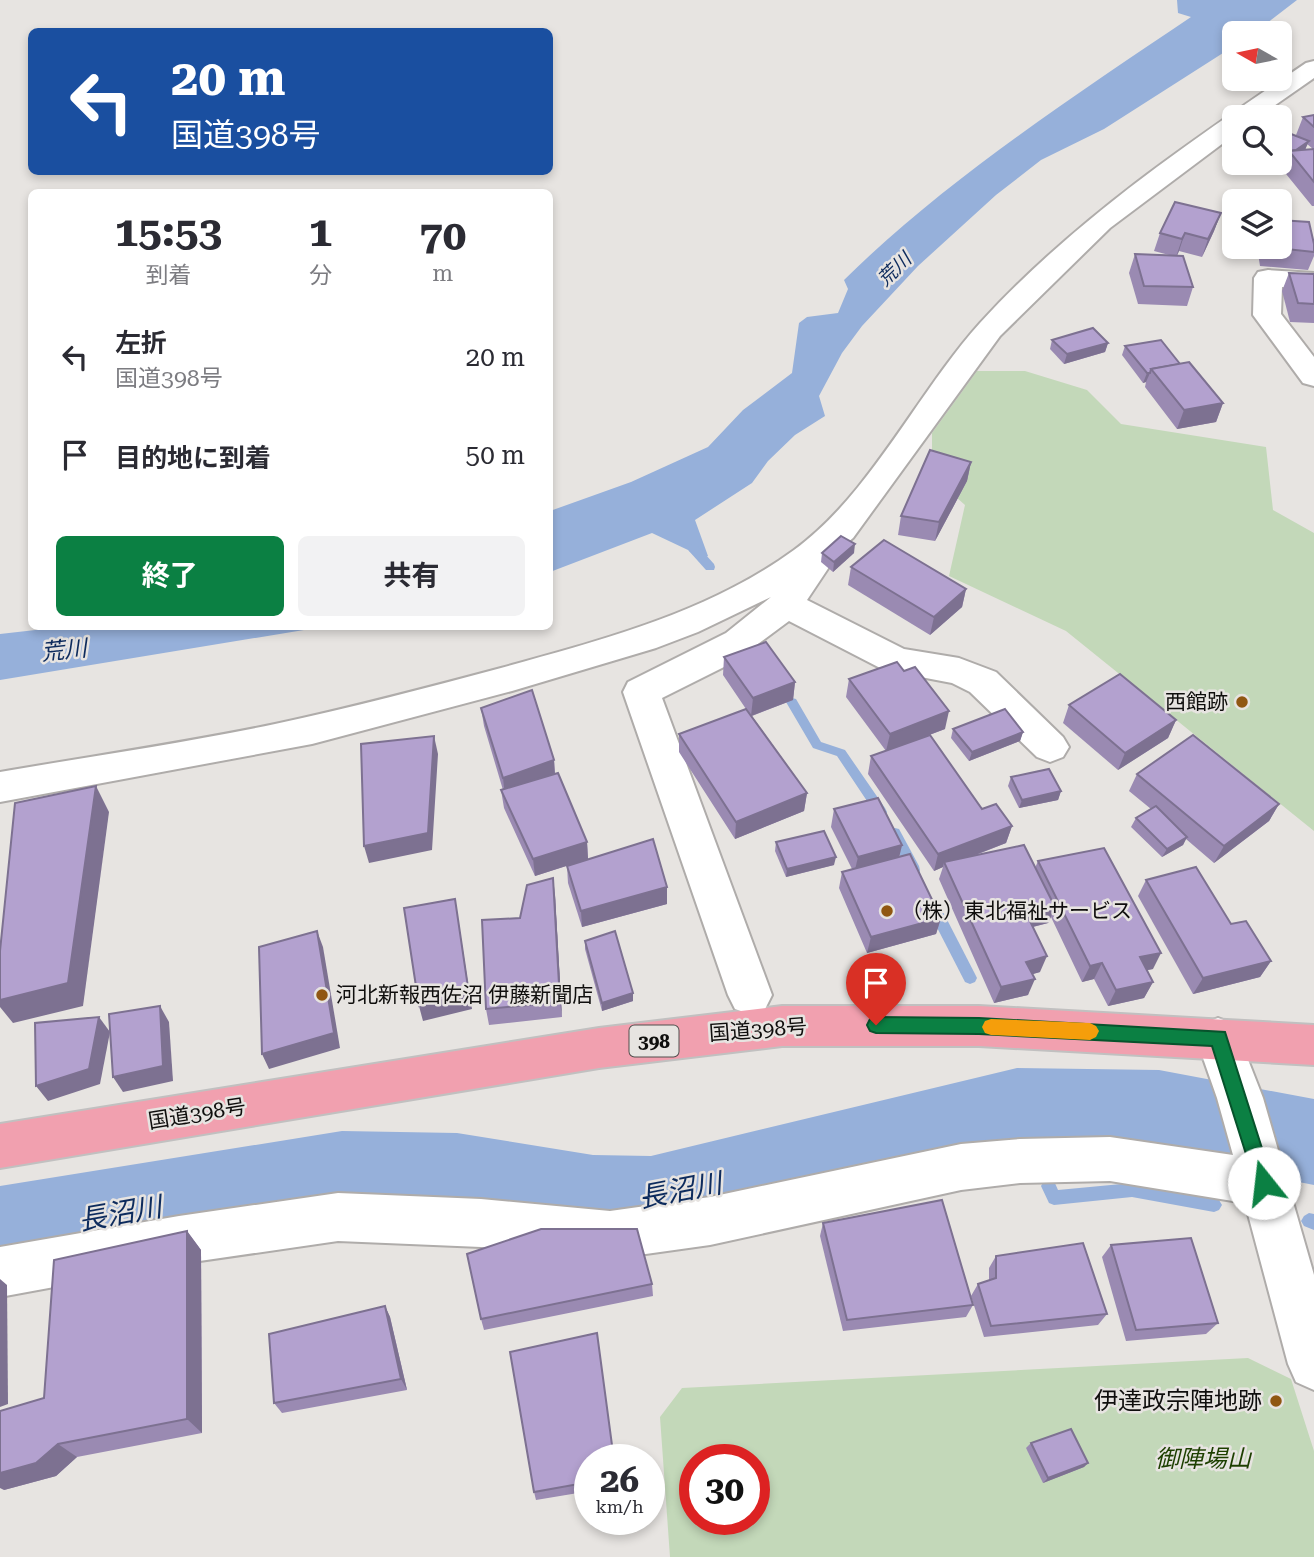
<!DOCTYPE html>
<html lang="ja">
<meta charset="utf-8">
<style>
:root{--surface:#fff;--page:#f2f2f3;--text:#2b2b33;--muted:#7c7c81;--accent:#0b8043}
body{margin:0;font-family:"Roboto Serif","Noto Sans JP",serif;background:var(--page);color:var(--text);height:100vh;display:flex;flex-direction:column;font-size:26px;white-space:nowrap}
*{box-sizing:border-box;margin:0}
p{font-size:23px;color:var(--muted)}
.icon{flex:none;width:38px;height:38px;fill:none;stroke:currentColor;stroke-width:2;stroke-linecap:round;stroke-linejoin:round}
.map{position:relative;flex:1;overflow:hidden}
.panel{position:absolute;left:28px;top:189px;width:525px;height:441px;display:flex;flex-direction:column;background:var(--surface);border-radius:10px;box-shadow:0 4px 10px #0003}
.panel>*{flex:none}
.guide{position:absolute;left:28px;top:28px;width:525px;height:147px;border-radius:10px;box-shadow:0 4px 10px #0003;background:#1a4fa0;color:#fff;overflow:hidden}
.needle{width:46px;rotate:279deg}
.fabs{position:absolute;left:1222px;top:21px;display:grid;gap:14px}
.fabs a{display:grid;place-items:center;width:70px;height:70px;border-radius:10px;background:var(--surface);box-shadow:0 4px 10px #0003;font-size:35px}
.speed{position:absolute;left:574px;top:1444px;display:flex;gap:14px;font-size:35px;font-weight:700;text-align:center}
.speed>*{display:grid;place-content:center;width:91px;height:91px;border-radius:50%;background:var(--surface);box-shadow:0 4px 10px #0003;line-height:1}
.speed small{font-size:18px;font-weight:400}
.speed .limit{border:10px solid #d22;background:#fff;color:#111}
.pin{position:absolute;display:grid;place-items:center;width:60px;height:60px;color:#fff;margin:-72px -30px;border-radius:50% 50% 50% 0;rotate:-45deg;box-shadow:0 0 7px #0007}
.pin .icon{rotate:45deg}
.me{position:absolute;width:77px;margin:-38px;rotate:344deg;stroke-linejoin:round;filter:drop-shadow(0 0 5px #0008)}
.turn{display:flex;align-items:center;gap:24px;height:147px;padding:0 28px;font-size:32px}
.turn .icon{width:91px;height:91px;stroke-width:2.5}
.turn b{display:block;font-size:49px;line-height:60px}
.eta{display:flex;justify-content:space-evenly;align-items:center;height:119px;text-align:center}
.eta b{font-size:42px;font-weight:700;line-height:49px}
.cta{display:flex;gap:14px;margin-top:auto;padding:14px 28px}
.cta a{flex:1;height:80px;border-radius:10px;background:var(--accent);color:#fff;font-size:28px;font-weight:700;line-height:80px;text-align:center}
.cta a+a{background:var(--page);color:var(--text)}
ul{padding:0;list-style:none}
li{display:flex;align-items:center;gap:21px;height:98px;padding:0 28px}
li div{flex:1}
li b{display:block;font-size:26px}
li em{font-style:normal}
.map>svg:first-child{display:block}
.green{fill:#c3d8b9;fill-rule:evenodd}
.water{fill:#96b0da}
.lines{fill:none;stroke-linecap:round;stroke-linejoin:round}
.stream{fill:#96b0da;fill-rule:evenodd}
.river{fill:#96b0da;fill-rule:evenodd}
.minor-casing{stroke:#afacaa;stroke-width:4}
.highway-casing{stroke:#c1c0c0;stroke-width:4}
.minor{fill:#fff;fill-rule:evenodd}
.highway{fill:#f1a0af;fill-rule:evenodd}
.wall{fill:#9a8ab2;fill-rule:evenodd}
.shaded-wall{fill:#7d7191}
.building{fill:#b3a1cf;stroke:#7d7191;stroke-width:2}
.route{fill:#0b8043;stroke:#07532c;stroke-width:2}
.slow{fill:#f59e0b}
.poi-dot{fill:#905712;stroke:#e7e4e1;stroke-width:2.5}
.labels{text-anchor:middle;stroke-width:5;stroke-linejoin:round;paint-order:stroke}
.far-water-label{font-size:19px;font-style:italic;fill:#0d2b5d;stroke:#e7e4e1}
.shield{fill:#e7e4e1;stroke:#504e4d;stroke-width:2}
.shield-label{font-size:19px;font-weight:bold;fill:#0f0e0d}
.poi-label{font-size:21px;fill:#0f0e0d;stroke:#e7e4e1;text-anchor:start}
.street-label{font-size:21px;fill:#0f0e0d;stroke:#e7e4e1}
.water-label{font-size:23px;font-style:italic;fill:#0d2b5d;stroke:#e7e4e1}
.near-poi-label{font-size:24px;fill:#0f0e0d;stroke:#e7e4e1;text-anchor:end}
.near-park-label{font-size:24px;font-style:italic;fill:#1d3f00;stroke:#e7e4e1}
.near-water-label{font-size:28px;font-style:italic;fill:#0d2b5d;stroke:#e7e4e1}
</style>
<div class="map">
<svg width="1314" height="1557" viewBox="0 0 1314 1557">
<rect width="100%" height="100%" fill="#e7e4e1"/>
<!-- green -->
<g class="green">
<path d="M977,371H1025L1087,390L1121,424L1266,447L1273,510L1314,533V831L1066,631L949,576L965,505L932,476V433Z"/>
<path d="M1248,1358L1291,1379L1314,1451V1557H670L660,1417L682,1388ZM695,1460H754V1519H695Z"/>
</g>
<!-- water -->
<g class="water">
<path d="M1177,0H1297L1254,33H1234V46L1104,129L1041,160L996,195L918,266L862,326L842,353L819,396L825,416L795,435L768,461L752,483L695,520L708,556L699,560L688,550L652,533L550,572V511L631,482L708,447L743,410L792,373L799,323L807,317L838,313L848,289L844,280C944,181 1074,96 1191,17L1178,13Z"/>
<path d="M62,627V626L322,627L0,680V634Z"/>
</g>
<g class="lines">
<!-- stream -->
<g class="stream">
<path d="M693,544L697,545L714,564L715,567L714,570H706L689,551L688,548L689,545Z"/>
<path d="M792,698L796,699L821,742L845,750L885,808L887,812L885,816H877L837,756L813,748L786,702Z"/>
<path d="M895,828L899,829L919,866L920,870L919,874L914,875L909,874L889,833L891,829Z"/>
<path d="M934,902L939,904L975,974L977,978L975,982L970,984L965,982L927,908L929,904Z"/>
<path d="M1049,1179L1054,1181L1058,1190L1132,1183L1214,1198L1219,1200L1222,1205L1219,1210L1214,1212L1132,1197L1054,1205L1049,1203L1041,1186L1044,1181Z"/>
<path d="M1309,1213L1314,1214V1230L1304,1226L1301,1221L1304,1216Z"/>
</g>
<!-- river -->
<path class="river" d="M1017,1068L1159,1070L1314,1099V1185L1159,1154L1017,1152L651,1246L593,1245L457,1223L342,1219L0,1280V1186L342,1131L457,1133L593,1155L651,1156Z"/>
<!-- minor casing -->
<g class="minor-casing">
<g id="minor">
<path d="M1314,61V78L1258,117H1234V135L1110,228L1000,336L853,538L829,558V567L807,600L904,649L959,658L996,672L1063,737L1069,747L1063,757L1050,762L1037,757L970,692L952,683L884,670L789,621L732,663L662,698L772,995L765,1009L750,1014L735,1009L728,995L623,692L628,682L726,633L771,597L698,632L656,648L512,691L312,744L0,802V772C92,756 184,743 275,724C351,708 426,688 501,668C602,640 708,613 794,550C870,495 917,393 980,323C1074,220 1192,140 1306,63Z"/>
<path d="M1268,270L1314,273V289L1282,287L1281,314L1314,357V386L1303,383L1253,315L1254,278L1258,272Z"/>
<path d="M1218,1018L1234,1024L1263,1098L1314,1275V1390L1296,1382L1288,1364L1245,1203L1110,1181L1020,1183L961,1190L710,1245L610,1259L481,1247L338,1241L179,1264L0,1297V1247L179,1216L338,1193L481,1199L610,1211L710,1197L961,1144L1020,1139L1110,1137L1233,1155L1217,1098L1196,1038L1202,1024Z"/>
</g>
</g>
<!-- highway casing -->
<g class="highway-casing">
<path id="highway" d="M782,1006H979L1314,1025V1065L979,1046H782L599,1068L0,1168V1124L599,1028Z"/>
</g>
<!-- minor -->
<use href="#minor" class="minor"/>
<!-- highway -->
<use href="#highway" class="highway"/>
</g>
<!-- wall -->
<g class="wall">
<path d="M1314,115V206H1312L1282,169L1283,167L1281,169L1266,163H1279V137H1299L1296,135L1303,117ZM1307,144L1313,149L1305,150Z"/>
<path d="M1221,213L1214,231L1202,257L1179,251L1177,256L1193,287L1187,306L1138,304L1129,273L1135,254L1169,255L1154,251L1160,233Z"/>
<path d="M1314,244V256L1308,270L1260,266L1257,247H1279Z"/>
<path d="M1289,273L1314,274V323L1290,322L1282,291Z"/>
<path d="M1052,340L1108,343L1105,352L1064,364L1050,349Z"/>
<path d="M1125,346L1180,364L1223,403L1216,422L1177,429L1145,387L1146,382L1143,383L1122,355Z"/>
<path d="M971,462L967,481L935,541L898,535L901,516Z"/>
<path d="M822,553H854L833,572L821,562Z"/>
<path d="M851,567L966,589L962,607L930,635L848,585Z"/>
<path d="M724,657L795,682L793,700L752,716L807,793L804,811L735,839L679,752V734L746,709L723,675Z"/>
<path d="M849,679L945,729L901,746L982,809L1012,826L1006,843L971,857L1035,868L1038,861L1153,969L1147,970L1153,982L1144,998L1108,1006L1094,979L1082,982L1051,917L1048,923L1033,927L1040,972L1032,974L1028,995L994,1003L939,879L943,867L934,871L868,774L871,756L886,751L846,697Z"/>
<path d="M1069,705L1176,720L1168,738L1118,770L1063,723Z"/>
<path d="M481,708L554,760L555,773L587,842L588,859L535,876L504,808L501,790H503L484,726Z"/>
<path d="M953,729L1023,732L1020,741L969,761L951,738Z"/>
<path d="M1137,774L1279,804L1269,821L1214,863L1186,839L1183,845L1162,857L1131,827L1136,818L1151,809L1129,791Z"/>
<path d="M1011,777L1061,791L1058,800L1019,808L1008,786Z"/>
<path d="M834,809L902,845L899,857L941,918L936,934L867,953L839,888L842,872L852,869L831,827Z"/>
<path d="M776,842L834,865L786,877L775,851Z"/>
<path d="M567,866L667,887V904L582,927L568,883Z"/>
<path d="M1146,880L1231,924L1271,961L1260,977L1193,994L1138,896Z"/>
<path d="M555,895L562,1017L489,1025L486,1009L520,918Z"/>
<path d="M585,941L633,1001L602,1011L585,949Z"/>
<path d="M823,1223L973,1305L966,1317L843,1331L820,1236Z"/>
<path d="M187,1231L201,1250L202,1433L77,1457L56,1476L4,1490L44,1398Z"/>
<path d="M1111,1245L1218,1323L1206,1334L1126,1341L1102,1257Z"/>
<path d="M996,1256L1107,1314L1098,1325L984,1337L971,1296L978,1284L989,1280V1268Z"/>
<path d="M652,1284L653,1296L484,1330L481,1319Z"/>
<path d="M385,1306L390,1317L407,1390L282,1413L274,1403Z"/>
<path d="M1031,1443L1088,1463L1084,1467L1043,1483L1026,1448Z"/>
<path d="M590,1460V1491L536,1500L534,1492Z"/>
</g>
<!-- shaded-wall -->
<g class="shaded-wall">
<path d="M1309,141L1305,150L1291,154Z"/>
<path d="M1221,213L1214,231L1202,257L1208,239Z"/>
<path d="M1185,233L1179,251L1176,257L1182,239Z"/>
<path d="M1108,343L1105,352L1064,364L1067,354Z"/>
<path d="M1147,373H1150L1146,382L1143,383Z"/>
<path d="M1223,403L1216,422L1177,429L1184,410Z"/>
<path d="M971,462L967,481L935,541L939,522Z"/>
<path d="M855,544L854,553L833,572L834,562Z"/>
<path d="M966,589L962,607L930,635L934,617Z"/>
<path d="M795,682L793,700L751,716L753,698Z"/>
<path d="M949,711L945,729L886,751L890,734Z"/>
<path d="M1176,720L1168,738L1118,770L1125,753Z"/>
<path d="M1023,732L1020,741L969,761L972,752Z"/>
<path d="M434,736L438,754L432,850L369,863L364,846Z"/>
<path d="M554,760L555,778L505,796L503,778Z"/>
<path d="M96,786L109,812L83,1006L13,1023L0,1007V1000Z"/>
<path d="M1061,791L1058,800L1019,808L1022,800Z"/>
<path d="M807,793L804,811L735,839L736,822Z"/>
<path d="M1279,804L1269,821L1214,863L1224,846Z"/>
<path d="M1012,826L1006,843L946,866L944,862L943,867L934,871L938,854Z"/>
<path d="M1187,837L1183,845L1162,857L1167,849Z"/>
<path d="M587,842L588,859L535,876L533,859Z"/>
<path d="M902,845L898,862L854,874L858,857Z"/>
<path d="M836,857L834,865L786,877L787,869Z"/>
<path d="M553,878L555,895L562,1017L560,1002Z"/>
<path d="M667,887V904L582,927L581,911Z"/>
<path d="M455,899L472,1009L423,1021L419,1006Z"/>
<path d="M1055,907L1048,923L1020,930L1026,913Z"/>
<path d="M941,918L936,934L867,953L871,937Z"/>
<path d="M317,931L323,947L340,1048L269,1069L262,1054Z"/>
<path d="M1161,953L1153,969L1132,973L1140,957Z"/>
<path d="M1047,956L1040,972L1020,978L1026,962Z"/>
<path d="M1271,961L1260,977L1193,994L1203,978Z"/>
<path d="M1102,963L1094,979L1082,982L1090,966Z"/>
<path d="M1035,979L1028,995L994,1003L1001,987Z"/>
<path d="M1153,982L1144,998L1108,1006L1116,990Z"/>
<path d="M633,993V1001L602,1011V1003Z"/>
<path d="M160,1006L169,1022L173,1081L123,1092L113,1077Z"/>
<path d="M99,1017L110,1032L100,1084L48,1101L36,1086Z"/>
<path d="M187,1231L201,1250L202,1433L187,1419Z"/>
<path d="M0,1279L7,1285L8,1404L0,1407Z"/>
<path d="M385,1306L390,1317L407,1390L401,1379Z"/>
<path d="M58,1444L77,1457L56,1476L4,1490L0,1488V1473Z"/>
<path d="M1088,1463L1084,1467L1043,1483L1048,1478Z"/>
</g>
<!-- building -->
<g class="building">
<path d="M1314,115V127L1303,117Z"/>
<path d="M1286,132L1309,141L1296,150L1289,151L1285,159L1279,157V137Z"/>
<path d="M1314,149V182L1289,151Z"/>
<path d="M1175,202L1221,213L1208,239L1185,233L1182,239L1160,233Z"/>
<path d="M1279,220L1309,222L1314,244V252L1267,247H1279Z"/>
<path d="M1135,254L1183,256L1193,287L1144,286Z"/>
<path d="M1289,273L1314,274V304L1298,303Z"/>
<path d="M1093,328L1108,343L1067,354L1052,340Z"/>
<path d="M1161,340L1180,364L1151,369L1150,373H1147L1125,346Z"/>
<path d="M1189,362L1223,403L1184,410L1151,369Z"/>
<path d="M930,450L971,462L939,522L901,516Z"/>
<path d="M841,536L855,544L834,562L822,553Z"/>
<path d="M884,540L966,589L934,617L851,567Z"/>
<path d="M766,642L795,682L753,698L724,657Z"/>
<path d="M897,662L904,671L915,667L949,711L890,734L849,679Z"/>
<path d="M1120,674L1176,720L1125,753L1069,705Z"/>
<path d="M532,690L554,760L503,778L481,708Z"/>
<path d="M746,709L807,793L736,822L679,734Z"/>
<path d="M1005,709L1023,732L972,752L953,729Z"/>
<path d="M930,735L982,809L996,804L1012,826L938,854L871,756Z"/>
<path d="M1193,735L1279,804L1224,846L1137,774Z"/>
<path d="M434,736L428,833L364,846L361,744Z"/>
<path d="M1049,769L1061,791L1022,800L1011,777Z"/>
<path d="M558,773L587,842L533,859L501,790Z"/>
<path d="M96,786L68,983L0,1000V951L15,803Z"/>
<path d="M878,798L902,845L858,857L834,809Z"/>
<path d="M1156,806L1187,837L1167,849L1136,818Z"/>
<path d="M824,831L836,857L787,869L776,842Z"/>
<path d="M653,839L667,887L581,911L567,866Z"/>
<path d="M1024,845L1055,907L1026,913L1047,956L1026,962L1035,979L1001,987L944,862Z"/>
<path d="M1104,848L1161,953L1140,957L1153,982L1116,990L1102,963L1090,966L1038,861Z"/>
<path d="M910,854L941,918L871,937L842,872Z"/>
<path d="M1196,867L1231,924L1246,921L1271,961L1203,978L1146,880Z"/>
<path d="M553,878L560,1002L486,1009L482,920L520,918L527,885Z"/>
<path d="M455,899L469,994L419,1006L404,908Z"/>
<path d="M317,931L334,1033L262,1054L259,947Z"/>
<path d="M615,931L633,993L602,1003L585,941Z"/>
<path d="M160,1006L163,1066L113,1077L109,1014Z"/>
<path d="M99,1017L89,1069L36,1086L35,1023Z"/>
<path d="M942,1200L973,1305L847,1320L823,1223Z"/>
<path d="M541,1229H637L652,1284L481,1319L467,1254Z"/>
<path d="M187,1231V1419L58,1444L36,1463L0,1473V1411L44,1398L54,1260Z"/>
<path d="M1191,1238L1218,1323L1136,1330L1111,1245Z"/>
<path d="M1083,1243L1107,1314L991,1326L978,1284L996,1278V1256Z"/>
<path d="M385,1306L401,1379L274,1403L269,1334Z"/>
<path d="M597,1333L614,1460H590V1482L534,1492L510,1352Z"/>
<path d="M1071,1429L1088,1463L1048,1478L1031,1443Z"/>
</g>
<!-- route -->
<path class="route" d="M876,1017L979,1018L1225,1032L1273,1183L1270,1189L1264,1192L1257,1189L1212,1046L979,1034L876,1033L870,1031L867,1025L870,1019Z"/>
<!-- slow -->
<path class="slow" d="M991,1019L1090,1023L1096,1026L1099,1031L1096,1037L1090,1040L991,1035L985,1033L982,1027L985,1021Z"/>
<!-- markers -->
<g class="poi-dot">
<circle cx="1242" cy="702" r="7"/>
<circle cx="887" cy="911" r="7"/>
<circle cx="322" cy="995" r="7"/>
<circle cx="1276" cy="1401" r="7"/>
</g>
<g class="labels">
<!-- far-water labels -->
<g class="far-water-label">
<text transform="translate(894 269) rotate(-44)" y="7">荒川</text>
</g>
<!-- shield labels -->
<rect class="shield" x="629.5" y="1025.5" width="49" height="31" rx="5"/>
<g class="shield-label">
<text x="654" y="1048">398</text>
</g>
<!-- poi labels -->
<g class="poi-label">
<text x="1228" y="709" text-anchor="end">西館跡</text>
<text x="901" y="918">（株）東北福祉サービス</text>
<text x="336" y="1002">河北新報西佐沼 伊藤新聞店</text>
</g>
<!-- street labels -->
<g class="street-label">
<text transform="translate(758 1030) rotate(-4)" y="7">国道398号</text>
<text transform="translate(197 1114) rotate(-9)" y="7">国道398号</text>
</g>
<!-- water labels -->
<g class="water-label">
<text transform="translate(64 650) rotate(-6)" y="8">荒川</text>
</g>
<!-- near-poi labels -->
<g class="near-poi-label">
<text x="1262" y="1409">伊達政宗陣地跡</text>
</g>
<!-- near-park labels -->
<g class="near-park-label">
<text x="1203" y="1467">御陣場山</text>
</g>
<!-- near-water labels -->
<g class="near-water-label">
<text transform="translate(680 1190) rotate(-11)" y="10">長沼川</text>
<text transform="translate(120 1213) rotate(-10)" y="10">長沼川</text>
</g>
</g>
</svg>
<div class="fabs">
<a><svg class="needle" viewBox="-14 -14 28 28"><path d="M0-13l5 13h-10z" fill="#e53935"/><path d="M0 13l5-13h-10z" fill="#7c7c81"/></svg></a>
<a><svg class="icon" aria-label="search" viewBox="0 0 24 24"><circle cx="10" cy="10" r="6"/><path d="M15 15l6 6"/></svg></a>
<a><svg class="icon" aria-label="layers" viewBox="0 0 24 24"><path d="M12 4l9 5-9 5-9-5zM3 14l9 5 9-5"/></svg></a>
</div>
<div class="speed"><div>26<small>km/h</small></div><div class="limit">30</div></div>
<div class="pin" style="left:876px;top:1025px;background:#d93025"><svg class="icon" aria-label="arrive" viewBox="0 0 24 24"><path d="M6 21V4h12l-3 4 3 4H6"/></svg></div>
<svg class="me" style="left:1264px;top:1183px" viewBox="-20 -20 40 40"><circle r="19" fill="#fff"/><path d="M0-13L10 11 0 6-10 11z" fill="#0b8043"/></svg>
<div class="guide">
<div class="turn"><svg class="icon" aria-label="left" viewBox="0 0 24 24"><path d="M17 20v-9H6M10 6l-5 5 5 5"/></svg><div><b>20 m</b>国道398号</div></div>
</div>
<section class="panel">
<div class="eta">
<div><b>15:53</b><p>到着</p></div>
<div><b>1</b><p>分</p></div>
<div><b>70</b><p>m</p></div>
</div>
<ul>
<li><svg class="icon" aria-label="left" viewBox="0 0 24 24"><path d="M17 20v-9H6M10 6l-5 5 5 5"/></svg><div><b>左折</b><p>国道398号</p></div><em>20 m</em></li>
<li><svg class="icon" aria-label="arrive" viewBox="0 0 24 24"><path d="M6 21V4h12l-3 4 3 4H6"/></svg><div><b>目的地に到着</b></div><em>50 m</em></li>
</ul>
<div class="cta"><a>終了</a><a>共有</a></div>
</section>
</div>
